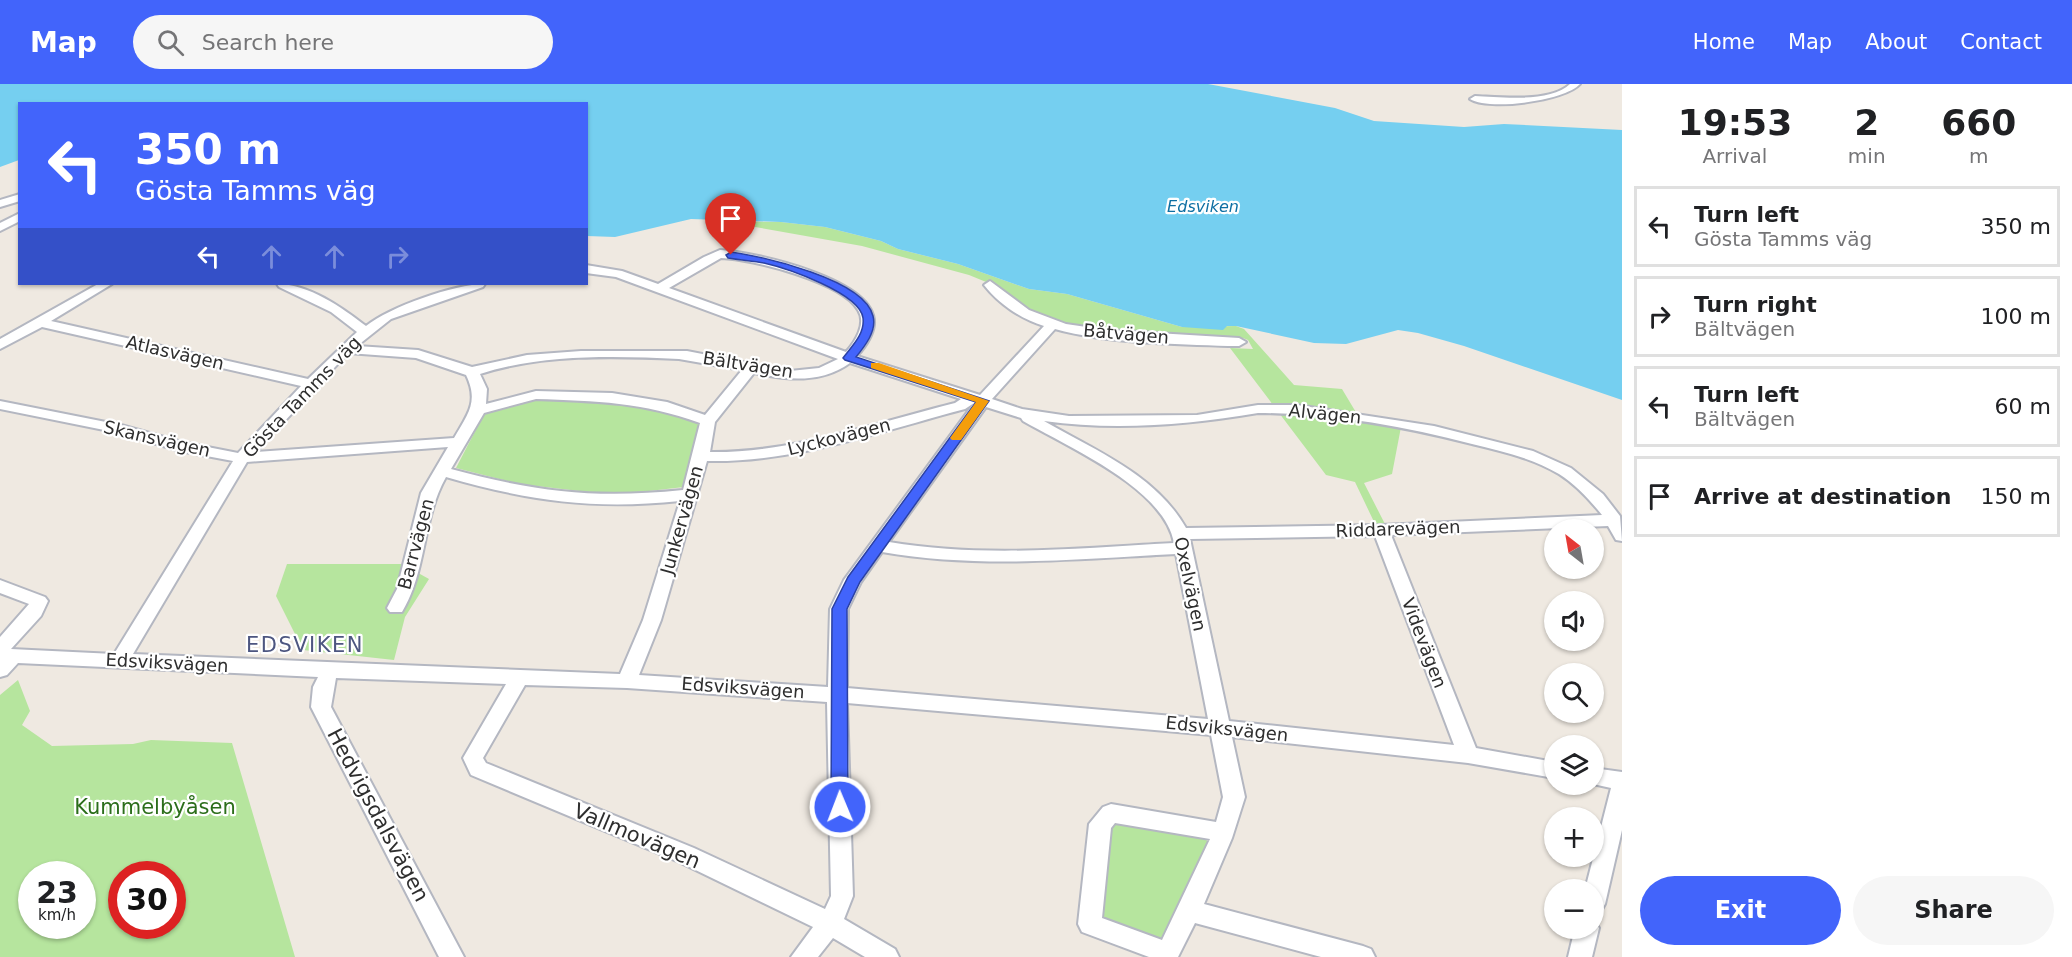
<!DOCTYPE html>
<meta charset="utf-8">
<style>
:root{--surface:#fff;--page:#f6f6f6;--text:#202124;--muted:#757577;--line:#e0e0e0;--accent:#4264fb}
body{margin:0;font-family:"DejaVu Sans",sans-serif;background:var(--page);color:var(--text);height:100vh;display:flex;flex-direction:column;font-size:22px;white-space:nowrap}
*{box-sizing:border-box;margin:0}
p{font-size:20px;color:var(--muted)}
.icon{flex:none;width:33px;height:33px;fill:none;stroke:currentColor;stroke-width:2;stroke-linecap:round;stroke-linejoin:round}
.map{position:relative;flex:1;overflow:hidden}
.details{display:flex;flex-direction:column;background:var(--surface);width:450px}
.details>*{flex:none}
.top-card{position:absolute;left:18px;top:18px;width:570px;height:183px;border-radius:0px;box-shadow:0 2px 4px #0004;background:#4264fb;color:#fff;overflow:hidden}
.needle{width:39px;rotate:329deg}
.tools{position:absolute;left:1544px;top:435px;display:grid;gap:12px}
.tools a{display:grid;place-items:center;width:60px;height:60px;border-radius:50%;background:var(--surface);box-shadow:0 2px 4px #0004;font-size:30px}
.speed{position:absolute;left:18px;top:777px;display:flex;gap:12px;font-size:30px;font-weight:700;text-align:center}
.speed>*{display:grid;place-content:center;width:78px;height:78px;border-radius:50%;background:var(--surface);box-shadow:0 2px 4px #0004;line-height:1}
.speed small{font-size:15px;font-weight:400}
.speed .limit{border:9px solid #d22;background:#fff;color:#111}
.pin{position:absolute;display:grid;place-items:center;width:51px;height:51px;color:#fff;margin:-62px -26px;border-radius:50% 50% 50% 0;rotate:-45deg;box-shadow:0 0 6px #0007}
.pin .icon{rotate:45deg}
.me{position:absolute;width:66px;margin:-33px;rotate:359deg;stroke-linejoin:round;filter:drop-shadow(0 0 4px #0008)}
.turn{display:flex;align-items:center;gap:21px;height:126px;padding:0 18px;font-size:27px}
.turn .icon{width:78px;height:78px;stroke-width:2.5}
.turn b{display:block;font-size:42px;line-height:51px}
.lanes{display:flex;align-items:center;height:57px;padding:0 18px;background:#0003;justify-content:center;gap:30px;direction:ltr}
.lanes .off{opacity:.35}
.eta{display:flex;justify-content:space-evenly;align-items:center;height:102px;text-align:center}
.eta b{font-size:36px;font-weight:600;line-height:42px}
.action{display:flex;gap:12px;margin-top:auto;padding:12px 18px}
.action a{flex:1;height:69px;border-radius:36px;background:var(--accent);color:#fff;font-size:24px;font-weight:600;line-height:69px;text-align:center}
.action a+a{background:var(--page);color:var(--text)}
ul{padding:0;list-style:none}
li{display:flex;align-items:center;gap:18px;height:81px;margin:0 12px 9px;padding:0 6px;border:3px solid var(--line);border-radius:0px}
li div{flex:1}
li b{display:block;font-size:22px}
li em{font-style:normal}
header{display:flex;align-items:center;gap:36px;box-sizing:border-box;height:84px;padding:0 30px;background:var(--accent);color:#fff}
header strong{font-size:28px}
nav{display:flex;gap:33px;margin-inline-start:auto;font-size:21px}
.search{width:420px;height:54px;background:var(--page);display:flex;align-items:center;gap:15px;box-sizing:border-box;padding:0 21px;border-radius:33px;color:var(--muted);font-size:22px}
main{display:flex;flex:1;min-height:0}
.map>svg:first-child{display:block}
.green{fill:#b6e59e;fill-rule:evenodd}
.water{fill:#75cff0}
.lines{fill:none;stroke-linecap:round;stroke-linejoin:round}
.minor-casing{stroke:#b4b7c1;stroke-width:4}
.minor{fill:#fff;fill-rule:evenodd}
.route{fill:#4264fb;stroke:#2b41a3;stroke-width:1.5}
.slow{fill:#f59e0b}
.labels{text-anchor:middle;stroke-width:4.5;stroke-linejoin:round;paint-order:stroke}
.far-water-label{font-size:16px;font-style:italic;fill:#0d6fa3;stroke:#fff}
.street-label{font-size:18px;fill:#2e2e2e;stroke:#fff}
.quarter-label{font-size:21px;letter-spacing:1.5px;fill:#4d5680;stroke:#fff}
.near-park-label{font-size:21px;fill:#2c6e1b;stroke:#fff}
.near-street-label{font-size:21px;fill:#2e2e2e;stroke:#fff}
</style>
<header>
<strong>Map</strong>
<div class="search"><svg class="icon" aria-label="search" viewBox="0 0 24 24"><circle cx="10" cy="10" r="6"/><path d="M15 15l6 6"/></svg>Search here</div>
<nav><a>Home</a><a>Map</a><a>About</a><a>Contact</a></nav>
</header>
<main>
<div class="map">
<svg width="1622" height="873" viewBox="0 0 1622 873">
<rect width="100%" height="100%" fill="#efe9e1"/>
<!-- green -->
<g class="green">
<path d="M721,137L781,138L825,143L881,157L898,165L958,180L1029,205L1067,210L1182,243L1236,242L1244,245L1294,301L1342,305L1360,335L1401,343L1392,390L1364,399L1386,442H1376L1355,398L1326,391L1230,264L1253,265L1248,256L1243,254L1101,247L1041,235L991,200L969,191L862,162Z"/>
<path d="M532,314C595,316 642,318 702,339L684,403L614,411L519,400L456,384L485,328Z"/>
<path d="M287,480H402L429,495L405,533L394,576L303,566L276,512Z"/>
<path d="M18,596L30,627L22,641L52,662L133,660L151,656L232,659L295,873H0V611ZM32,790H82V842H32ZM172,790V842H122V790Z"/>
<path d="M1112,739L1191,747L1211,759L1162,857L1107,841L1096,829L1105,748Z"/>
</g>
<!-- water -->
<path class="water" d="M0,0H1208L1335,24L1374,37L1464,43L1504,40L1622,46V316L1464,262L1418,249L1398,246L1346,260L1314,259L1236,242H1227L1223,246L1182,243L1067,210L1029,205L958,180L898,165L881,157L825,143L781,138L691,135L615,153L587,152L586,20H20L19,76L0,83Z"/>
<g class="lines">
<!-- minor casing -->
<g class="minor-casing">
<g id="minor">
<path d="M1570,0H1580C1565,17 1488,27 1470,15L1475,12C1500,13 1551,19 1570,0Z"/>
<path d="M20,110V117L0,123V116Z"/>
<path d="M20,129V137L0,147V139Z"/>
<path d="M720,166C753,168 877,195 874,240C873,252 865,263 857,272L980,311L1044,242C1021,235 999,220 984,201L990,197L1029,226L1066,240L1107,246L1239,254L1246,258L1239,262H1228C1177,260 1104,259 1055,245L992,315L1022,325L1069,332L1197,331L1258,321H1297L1434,342L1533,367L1571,384L1603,410L1620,432L1622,457L1616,456L1608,442L1391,451L1476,664L1554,678V694L1468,679L1232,653L1245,713L1232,754L1204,820L1363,862L1371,865L1375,873H1321L1195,839L1178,873H1149L1082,848L1078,840L1089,740L1103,723L1111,720L1216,738L1223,713L1211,651L847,619L853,812L844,835L895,865L899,873H865L833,854L818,873H791L813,843L679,778L471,691L463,674L506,600L336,594L331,623L464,873H439L311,623L313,603L318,593L18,579L7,591L0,593V553L29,520L0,509V496L45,513L48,517L41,532L11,565L114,570L233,377L180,367L119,349L0,325V317L121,341L182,358L238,369L301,302L42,243L0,265V255L98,200H112L51,237L308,295L357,248L331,228L279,203L277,200C309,200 341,223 366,242C390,223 454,200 485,200L483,203L391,235L357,262L418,266L472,283L527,271L581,267H687L790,287L819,284L838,275L616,193L586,189V181L622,187L658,200L704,173ZM721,174C752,175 842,198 858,226C867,240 855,258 846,268L669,204ZM348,269L416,274L466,291C479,318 468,330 454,354L256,368ZM679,275L742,286L705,331L667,318L612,309L536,307L486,320L487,305L480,290C542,270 614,272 679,275ZM850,279L961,315L955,319C875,339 793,369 710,368L715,338L754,289C787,296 821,300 850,279ZM536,315C597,317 642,318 700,339L683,406C595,415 536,408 451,385L484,329ZM974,319L844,496L830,525L828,603L639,591L661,536L707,377C795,379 881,347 965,325ZM986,323L1021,334L1023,337C1068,363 1164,404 1174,459C1079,464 984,474 889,458ZM1258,329C1330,329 1402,342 1472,360C1501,367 1532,374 1559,390C1575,400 1590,416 1602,431L1381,441L1186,444C1156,391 1095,366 1044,337C1114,347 1188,341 1258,329ZM448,363L421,409L397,505L387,524L390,528H402C427,487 422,435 446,393C529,417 593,426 680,417L643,536L620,590L133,570L247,378ZM1375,452L1454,661L1229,637L1190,455ZM882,468C980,485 1078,475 1176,470L1208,635L847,604L848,525L861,498ZM525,601L627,604L827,618L831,812L825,825L694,764L486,679L483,674ZM1115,739L1210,755L1162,856L1102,834L1111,744Z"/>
<path d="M1593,684L1622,688V746L1605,820L1601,827L1593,830V806H1585L1611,704L1593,700Z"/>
<path d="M1593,836L1599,844L1592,873H1568L1575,844H1593Z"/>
</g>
</g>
<!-- minor -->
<use href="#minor" class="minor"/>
</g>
<!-- route -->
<path class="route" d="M731,168C764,173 864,195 873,232C877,247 865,262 856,273L989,317L860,498L847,525L848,723L846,728L840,730L833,728L831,723L832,525L848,493L976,318L845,276L843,274C852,262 865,250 863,234C860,209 786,184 764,179C752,177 740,176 728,174L726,171Z"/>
<!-- slow -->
<path class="slow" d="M871,279H879L989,317L961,356H952L950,354L976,318L871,284Z"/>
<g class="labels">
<!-- far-water labels -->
<g class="far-water-label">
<text x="1203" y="128">Edsviken</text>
</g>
<!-- street labels -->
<g class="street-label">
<text transform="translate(1126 250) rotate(5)" y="6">Båtvägen</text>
<text transform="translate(175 269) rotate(13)" y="6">Atlasvägen</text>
<text transform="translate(748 281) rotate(9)" y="6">Bältvägen</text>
<text transform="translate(302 313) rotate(-46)" y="6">Gösta Tamms väg</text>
<text transform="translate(1325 330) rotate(6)" y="6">Alvägen</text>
<text transform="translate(839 353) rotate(-14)" y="6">Lyckovägen</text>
<text transform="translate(157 355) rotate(13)" y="6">Skansvägen</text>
<text transform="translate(682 436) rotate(-74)" y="6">Junkervägen</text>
<text transform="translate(1398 445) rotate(-2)" y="6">Riddarevägen</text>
<text transform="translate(416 460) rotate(-75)" y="6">Barrvägen</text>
<text transform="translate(1190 500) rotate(78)" y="6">Oxelvägen</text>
<text transform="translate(1424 559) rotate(69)" y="6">Videvägen</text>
<text transform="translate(167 579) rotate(3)" y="6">Edsviksvägen</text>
<text transform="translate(743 604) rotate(4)" y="6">Edsviksvägen</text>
<text transform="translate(1227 645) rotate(6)" y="6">Edsviksvägen</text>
</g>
<!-- quarter labels -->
<g class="quarter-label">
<text x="305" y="568">EDSVIKEN</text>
</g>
<!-- near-park labels -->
<g class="near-park-label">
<text x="155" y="730">Kummelbyåsen</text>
</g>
<!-- near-street labels -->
<g class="near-street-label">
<text transform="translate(378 731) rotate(62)" y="7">Hedvigsdalsvägen</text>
<text transform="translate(637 752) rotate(23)" y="7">Vallmovägen</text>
</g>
</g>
</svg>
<div class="tools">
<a><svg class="needle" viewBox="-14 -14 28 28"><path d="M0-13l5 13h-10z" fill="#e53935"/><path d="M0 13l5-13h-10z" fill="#757577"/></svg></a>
<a><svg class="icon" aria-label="sound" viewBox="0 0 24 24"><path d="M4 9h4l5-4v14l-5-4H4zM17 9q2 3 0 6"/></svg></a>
<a><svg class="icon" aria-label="search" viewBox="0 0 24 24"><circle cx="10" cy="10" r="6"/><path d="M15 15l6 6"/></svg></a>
<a><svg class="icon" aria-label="layers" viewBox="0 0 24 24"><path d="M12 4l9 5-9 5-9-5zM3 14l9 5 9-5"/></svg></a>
<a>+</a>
<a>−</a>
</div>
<div class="speed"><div>23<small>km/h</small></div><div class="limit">30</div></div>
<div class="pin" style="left:731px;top:171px;background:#d93025"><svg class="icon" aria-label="arrive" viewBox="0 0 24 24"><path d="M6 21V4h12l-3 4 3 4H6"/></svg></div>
<svg class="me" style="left:840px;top:723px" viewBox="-20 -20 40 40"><circle r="17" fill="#4264fb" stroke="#fff" stroke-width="3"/><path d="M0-11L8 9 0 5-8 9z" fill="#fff"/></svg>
<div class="top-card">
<div class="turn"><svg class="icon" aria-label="left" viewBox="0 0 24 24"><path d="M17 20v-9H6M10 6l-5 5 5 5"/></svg><div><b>350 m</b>Gösta Tamms väg</div></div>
<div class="lanes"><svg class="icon" aria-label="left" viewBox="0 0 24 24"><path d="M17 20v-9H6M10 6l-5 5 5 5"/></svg><svg class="icon off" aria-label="ahead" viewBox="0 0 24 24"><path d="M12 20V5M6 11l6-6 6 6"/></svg><svg class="icon off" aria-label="ahead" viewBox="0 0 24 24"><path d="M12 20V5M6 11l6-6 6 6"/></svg><svg class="icon off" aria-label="right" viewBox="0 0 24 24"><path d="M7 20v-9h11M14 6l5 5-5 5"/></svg></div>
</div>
</div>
<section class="details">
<div class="eta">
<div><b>19:53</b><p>Arrival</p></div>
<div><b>2</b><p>min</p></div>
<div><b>660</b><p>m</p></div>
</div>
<ul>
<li><svg class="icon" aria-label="left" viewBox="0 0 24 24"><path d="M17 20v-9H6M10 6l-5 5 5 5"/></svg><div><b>Turn left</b><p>Gösta Tamms väg</p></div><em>350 m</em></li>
<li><svg class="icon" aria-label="right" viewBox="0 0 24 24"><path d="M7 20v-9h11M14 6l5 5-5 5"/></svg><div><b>Turn right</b><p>Bältvägen</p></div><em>100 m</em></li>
<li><svg class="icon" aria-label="left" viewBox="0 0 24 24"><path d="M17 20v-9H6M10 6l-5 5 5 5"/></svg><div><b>Turn left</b><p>Bältvägen</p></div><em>60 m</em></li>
<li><svg class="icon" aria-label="arrive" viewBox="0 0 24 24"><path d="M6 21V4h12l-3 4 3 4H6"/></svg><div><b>Arrive at destination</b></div><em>150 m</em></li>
</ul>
<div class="action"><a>Exit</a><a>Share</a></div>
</section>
</main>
